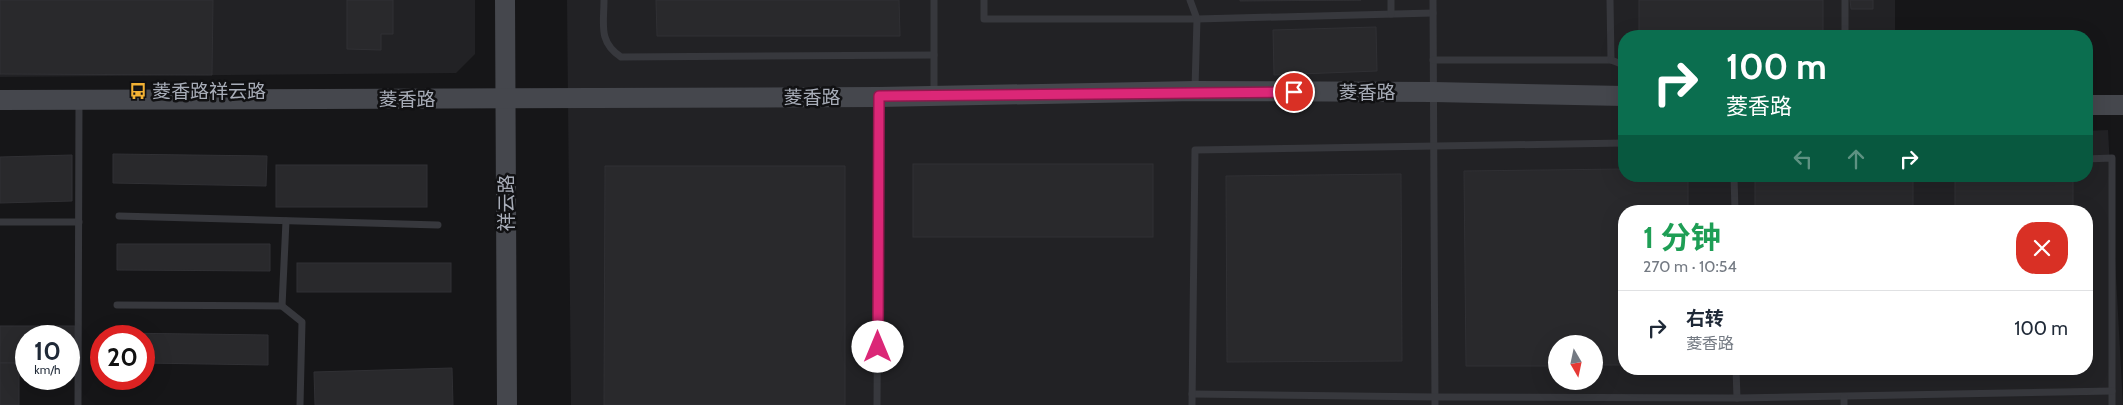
<!DOCTYPE html>
<html lang="zh">
<meta charset="utf-8">
<style>
:root{--surface:#fff;--page:#f6f6f7;--text:#1f2937;--muted:#747a83;--line:#e0e1e3}
body{margin:0;font-family:Cabin,"Noto Sans SC",sans-serif;background:var(--page);color:var(--text);height:100vh;display:flex;flex-direction:column;font-size:19px;white-space:nowrap}
*{box-sizing:border-box;margin:0}
p{font-size:16px;color:var(--muted)}
.icon{flex:none;width:28px;height:28px;fill:none;stroke:currentColor;stroke-width:2;stroke-linecap:round;stroke-linejoin:round}
.map{position:relative;flex:1;overflow:hidden}
.panel{position:absolute;left:1618px;top:205px;width:475px;height:170px;display:flex;flex-direction:column;background:var(--surface);border-radius:20px;box-shadow:0 5px 20px #0002}
.panel>*{flex:none}
.hud{position:absolute;left:1618px;top:30px;width:475px;height:152px;border-radius:20px;box-shadow:0 5px 20px #0002;background:#0b6e4f;color:#fff;overflow:hidden}
.needle{width:32px;rotate:171deg}
.tools{position:absolute;left:1548px;top:335px;display:grid;gap:10px}
.tools a{display:grid;place-items:center;width:55px;height:55px;border-radius:50%;background:var(--surface);box-shadow:0 5px 20px #0002;font-size:25px}
.speed{position:absolute;left:15px;top:325px;display:flex;gap:10px;font-size:25px;font-weight:700;text-align:center}
.speed>*{display:grid;place-content:center;width:65px;height:65px;border-radius:50%;background:var(--surface);box-shadow:0 5px 20px #0002;line-height:1}
.speed small{font-size:12px;font-weight:400}
.speed .limit{border:8px solid #d22;background:#fff;color:#111}
.pin{position:absolute;display:grid;place-items:center;width:42px;height:42px;color:#fff;margin:-21px;border:2px solid #fff;border-radius:50%;box-shadow:0 1px 5px #0007}
.me{position:absolute;width:55px;margin:-28px;rotate:0deg;stroke-linejoin:round;filter:drop-shadow(0 0 4px #0008)}
.turn{display:flex;align-items:center;gap:18px;height:105px;padding:0 25px;font-size:22px}
.turn .icon{width:65px;height:65px;stroke-width:2.5}
.turn b{display:block;font-size:35px;line-height:42px}
.lanes{display:flex;align-items:center;height:48px;padding:0 25px;background:#0003;justify-content:center;gap:25px;direction:ltr}
.lanes .off{opacity:.35}
.round{display:grid;place-items:center;flex:none;width:52px;height:52px;border-radius:20px;background:var(--page)}
.summary{display:flex;align-items:center;justify-content:space-between;height:85px;padding:0 25px}
h1{font-size:30px;font-weight:700;line-height:38px;color:#1e9e55}
ul{padding:0;list-style:none}
li{display:flex;align-items:center;gap:15px;height:75px;padding:0 25px;border-top:1px solid var(--line)}
li div{flex:1}
li b{display:block;font-size:19px}
li em{font-style:normal}
.map>svg:first-child{display:block}
.built{fill:#222225;fill-rule:evenodd}
.building{fill:#29292c;stroke:#303034}
.lines{fill:none;stroke-linecap:round;stroke-linejoin:round}
.lane{stroke:#37383d;stroke-width:7}
.secondary{stroke:#45474d;stroke-width:20}
.route-casing{stroke:#8e194d;stroke-width:12}
.route{stroke:#db2777;stroke-width:9}
.labels{text-anchor:middle;stroke-width:5;stroke-linejoin:round;paint-order:stroke}
.poi-label{font-size:19px;fill:#a8adb8;stroke:#111113;text-anchor:start}
.street-label{font-size:19px;fill:#a8adb8;stroke:#111113}
</style>
<div class="map">
<svg width="2123" height="405" viewBox="0 0 2123 405">
<rect width="100%" height="100%" fill="#161618"/>
<!-- built -->
<g class="built">
<path d="M0,0H475V54L456,73L0,77Z"/>
<path d="M567,0H1895V36H1624V176H2086V131L2108,130L2123,405H571ZM1624,211H2086V369H1624ZM1556,344H1594V381H1556Z"/>
</g>
<!-- building -->
<g class="building">
<path d="M0,0H213L212,75L0,74Z"/>
<path d="M347,0H393V34H381V50L347,49Z"/>
<path d="M656,0H899L900,36H657Z"/>
<path d="M1240,0H1361L1240,1Z"/>
<rect x="1639" y="0" width="184" height="36"/>
<path d="M1850,0H1873V9H1851Z"/>
<path d="M1376,27L1377,71L1274,75L1273,30Z"/>
<path d="M113,154L267,156L266,186L113,183Z"/>
<path d="M72,155V201L0,203V157Z"/>
<rect x="913" y="164" width="240" height="73"/>
<rect x="276" y="165" width="151" height="42"/>
<path d="M605,166H845V405H604Z"/>
<path d="M1624,169V176H1688V211H1624V365H1594V344H1556V366H1466L1464,171Z"/>
<path d="M1401,174L1402,361L1227,362L1226,176Z"/>
<rect x="1755" y="176" width="158" height="35"/>
<rect x="1955" y="177" width="118" height="34"/>
<path d="M117,244H270V271L117,270Z"/>
<rect x="297" y="263" width="154" height="29"/>
<path d="M0,326H75V371H69V336H26V371H19V363H0Z"/>
<path d="M116,333L268,335V365L144,363V336H116Z"/>
<rect x="0" y="363" width="19" height="42"/>
<path d="M452,368L453,405H315L314,372Z"/>
</g>
<g class="lines">
<!-- lane -->
<g class="lane">
<path d="M604,0C604,24 598,42 621,57L934,55"/>
<path d="M984,0V19H1197L1433,13"/>
<path d="M1190,0L1197,19L1195,88"/>
<path d="M1391,0V14"/>
<path d="M1433,0L1435,405"/>
<path d="M1845,0V36"/>
<path d="M1433,60H1611L1610,0"/>
<path d="M1611,60L1624,65"/>
<path d="M934,95V0"/>
<path d="M2086,159L2112,158V405"/>
<path d="M1734,176L1735,211"/>
<path d="M119,216L438,225"/>
<path d="M0,222H79"/>
<path d="M117,305L282,306L302,322L300,405"/>
<path d="M282,306L286,221"/>
<path d="M1736,369L1737,398"/>
<path d="M1192,394L1435,397L1737,398L2112,391"/>
<path d="M1844,397V405"/>
<path d="M78,405L79,102"/>
<path d="M877,405L879,99"/>
<path d="M1192,405L1195,150L1624,143"/>
</g>
<!-- secondary -->
<g class="secondary">
<path d="M505,0L507,405"/>
<path d="M0,100L879,97L1195,91L1434,92L1624,96"/>
<path d="M2086,105H2123"/>
</g>
</g>
<g class="lines">
<!-- route casing -->
<g class="route-casing">
<path id="route" d="M878,347L879,96L1294,92"/>
</g>
<!-- route -->
<use href="#route" class="route"/>
</g>
<!-- icons -->
<defs>
<g id="bus-bare" transform="scale(1.35)"><path d="M-5-6H5V4H4V6H2V4H-2V6H-4V4H-5ZM-3.5-4V0h7V-4ZM-3.5 1.2v1.5H-2V1.2ZM2 1.2v1.5H3.5V1.2Z" fill="#f2b134" stroke="#111113" stroke-width="2.5" paint-order="stroke"/></g>
</defs>
<g fill-rule="evenodd">
<use href="#bus-bare" x="138" y="91"/>
</g>
<g class="labels">
<!-- poi labels -->
<g class="poi-label">
<text x="152" y="98">菱香路祥云路</text>
</g>
<!-- street labels -->
<g class="street-label">
<text x="1367" y="99">菱香路</text>
<text x="812" y="104">菱香路</text>
<text x="407" y="106">菱香路</text>
<text transform="translate(506 203) rotate(-90)" y="7">祥云路</text>
</g>
</g>
</svg>
<div class="tools">
<a><svg class="needle" viewBox="-14 -14 28 28"><path d="M0-13l5 13h-10z" fill="#e53935"/><path d="M0 13l5-13h-10z" fill="#747a83"/></svg></a>
</div>
<div class="speed"><div>10<small>km/h</small></div><div class="limit">20</div></div>
<div class="pin" style="left:1294px;top:92px;background:#d93025"><svg class="icon" aria-label="arrive" viewBox="0 0 24 24"><path d="M6 21V4h12l-3 4 3 4H6"/></svg></div>
<svg class="me" style="left:878px;top:347px" viewBox="-20 -20 40 40"><circle r="19" fill="#fff"/><path d="M0-13L10 11 0 6-10 11z" fill="#db2777"/></svg>
<div class="hud">
<div class="turn"><svg class="icon" aria-label="right" viewBox="0 0 24 24"><path d="M7 20v-9h11M14 6l5 5-5 5"/></svg><div><b>100 m</b>菱香路</div></div>
<div class="lanes"><svg class="icon off" aria-label="left" viewBox="0 0 24 24"><path d="M17 20v-9H6M10 6l-5 5 5 5"/></svg><svg class="icon off" aria-label="ahead" viewBox="0 0 24 24"><path d="M12 20V5M6 11l6-6 6 6"/></svg><svg class="icon" aria-label="right" viewBox="0 0 24 24"><path d="M7 20v-9h11M14 6l5 5-5 5"/></svg></div>
</div>
<section class="panel">
<div class="summary"><div><h1>1 分钟</h1><p>270 m · 10:54</p></div><a class="round" style="background:#d93025;color:#fff"><svg class="icon" aria-label="close" viewBox="0 0 24 24"><path d="M6 6l12 12M18 6L6 18"/></svg></a></div>
<ul>
<li><svg class="icon" aria-label="right" viewBox="0 0 24 24"><path d="M7 20v-9h11M14 6l5 5-5 5"/></svg><div><b>右转</b><p>菱香路</p></div><em>100 m</em></li>
</ul>
</section>
</div>
